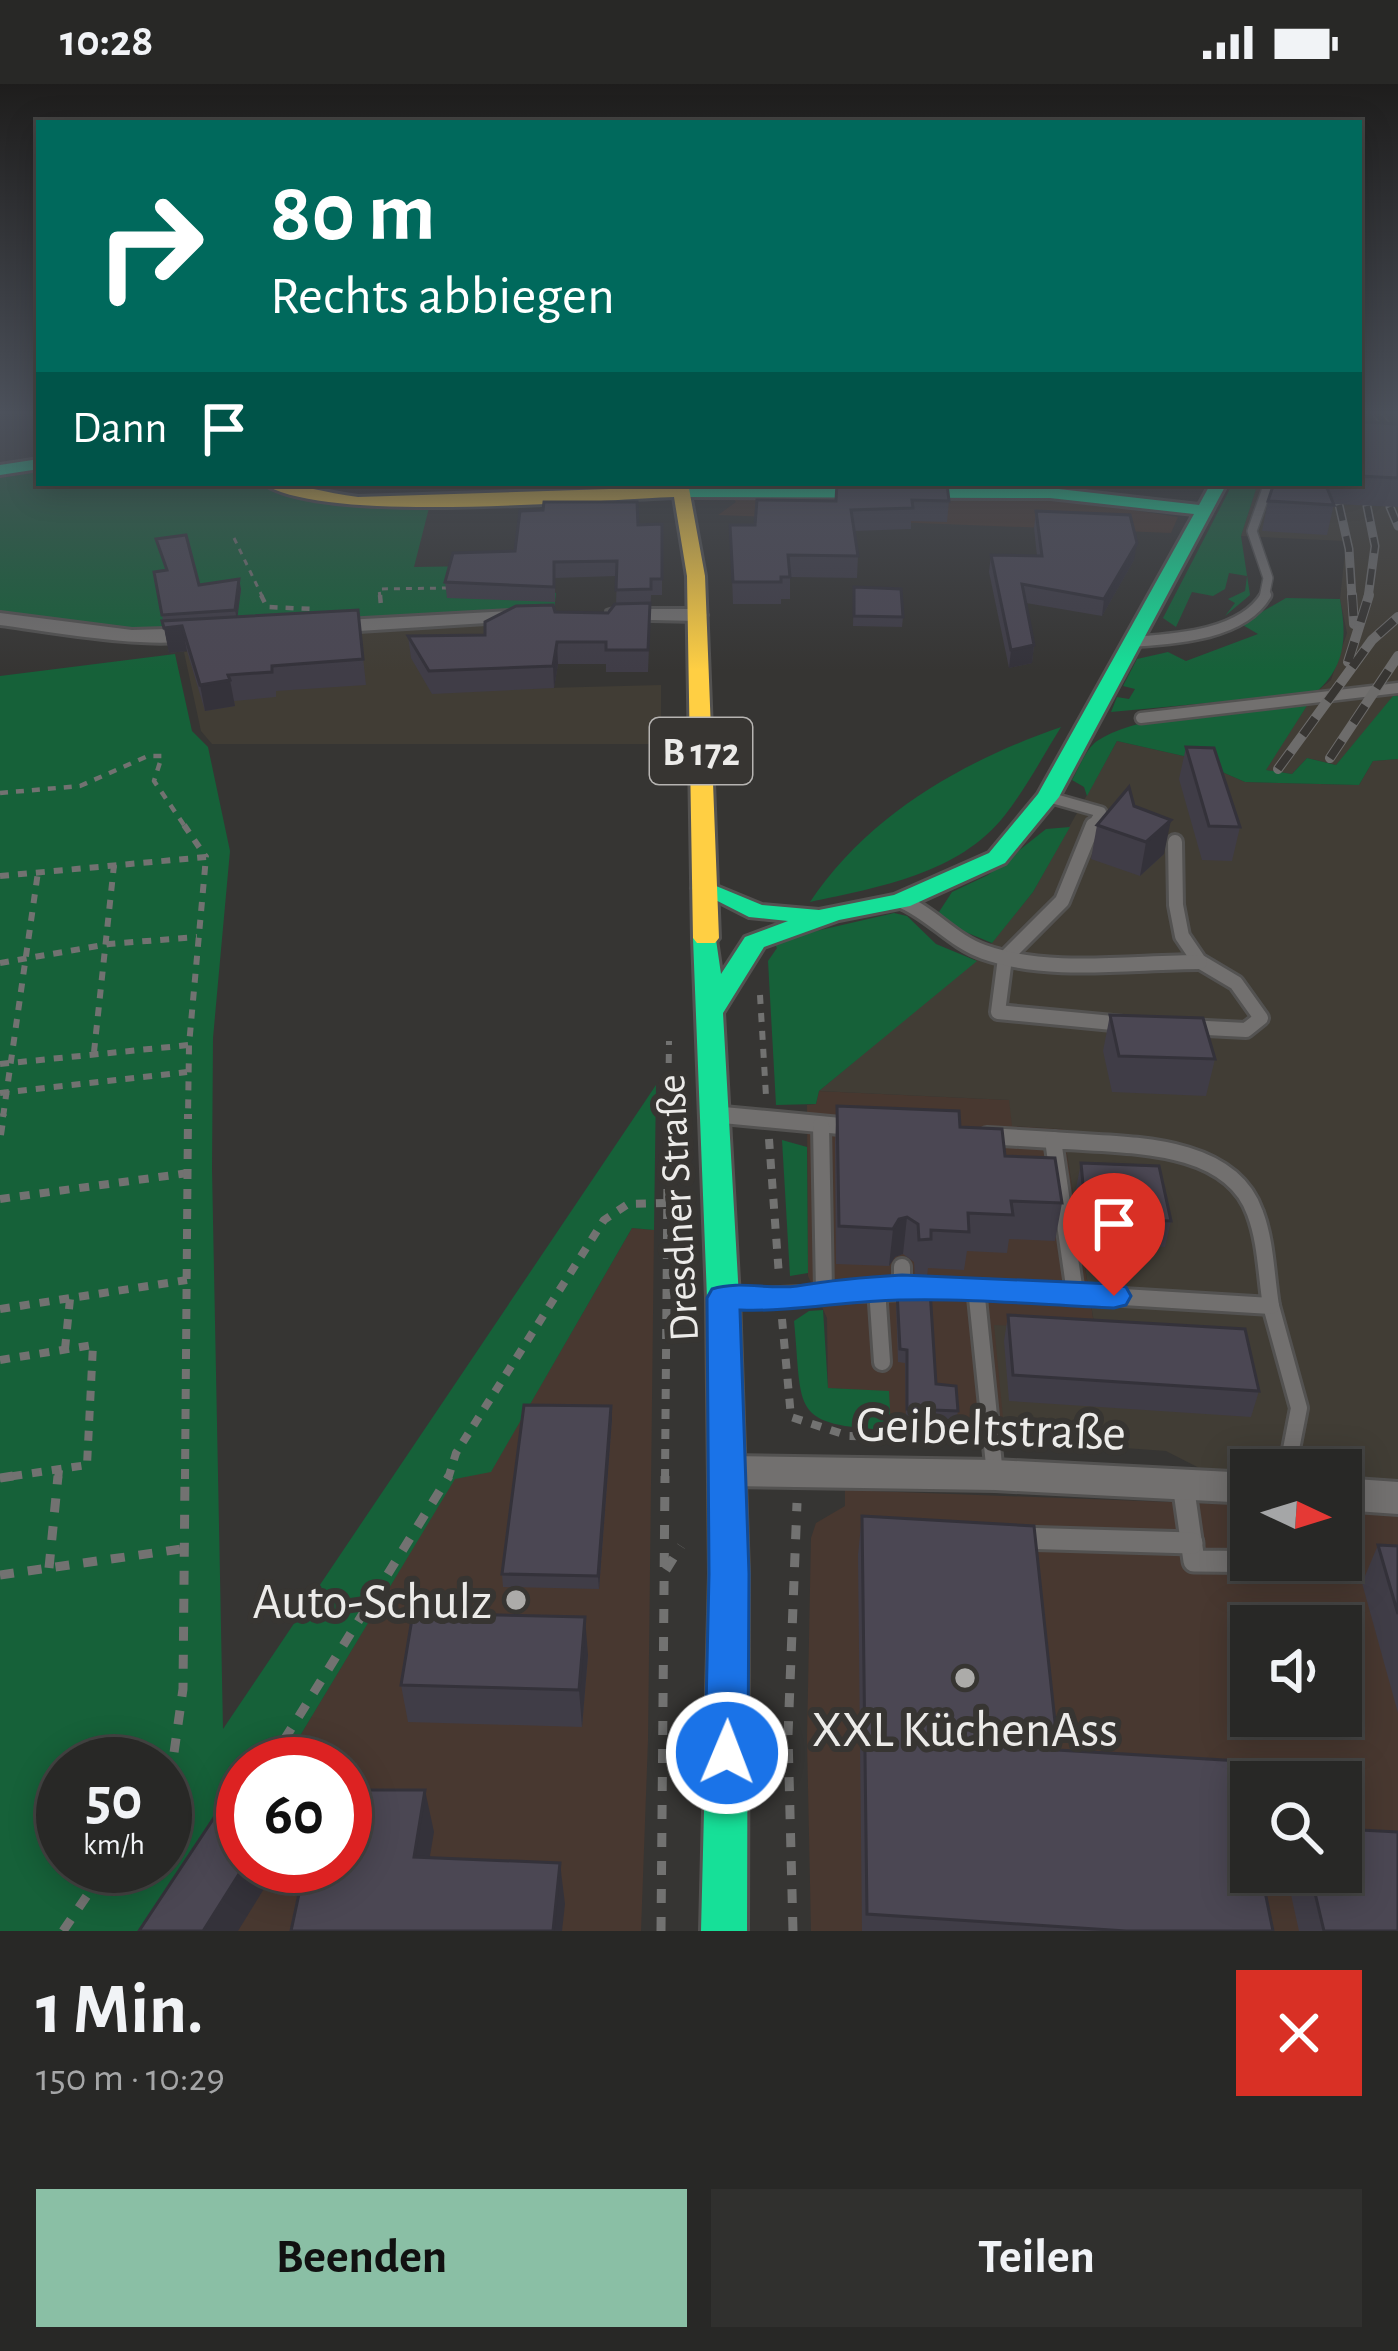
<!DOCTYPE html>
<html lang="de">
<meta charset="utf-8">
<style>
:root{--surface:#282826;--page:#30302e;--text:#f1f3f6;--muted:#a5a6a7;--line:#444443;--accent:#8abfa5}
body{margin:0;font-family:"Alegreya Sans",sans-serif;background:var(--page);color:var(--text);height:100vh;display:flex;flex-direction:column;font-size:45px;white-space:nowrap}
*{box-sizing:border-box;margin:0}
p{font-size:39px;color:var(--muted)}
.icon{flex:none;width:66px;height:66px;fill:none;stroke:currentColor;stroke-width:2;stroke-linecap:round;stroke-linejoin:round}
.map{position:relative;height:1847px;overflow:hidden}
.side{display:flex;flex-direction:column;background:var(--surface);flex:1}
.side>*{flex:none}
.top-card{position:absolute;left:36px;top:36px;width:1326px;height:366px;border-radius:0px;box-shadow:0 6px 30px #0003,0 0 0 3px var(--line);background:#00695c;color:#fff;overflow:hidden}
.needle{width:78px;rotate:94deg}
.tools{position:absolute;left:1230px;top:1365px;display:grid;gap:24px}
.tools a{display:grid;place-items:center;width:132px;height:132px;border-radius:0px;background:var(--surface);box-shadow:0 6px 30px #0003,0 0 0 3px var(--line);font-size:60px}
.speed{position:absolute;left:36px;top:1653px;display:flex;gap:24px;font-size:60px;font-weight:700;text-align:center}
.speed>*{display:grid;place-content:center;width:156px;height:156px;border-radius:50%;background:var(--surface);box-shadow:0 6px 30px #0003,0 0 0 3px var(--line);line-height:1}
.speed small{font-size:30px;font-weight:400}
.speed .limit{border:18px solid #d22;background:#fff;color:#111}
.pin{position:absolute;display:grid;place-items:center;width:102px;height:102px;color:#fff;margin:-123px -51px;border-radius:50% 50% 50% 0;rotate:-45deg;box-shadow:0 0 12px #0007}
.pin .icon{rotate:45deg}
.me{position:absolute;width:132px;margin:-66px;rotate:1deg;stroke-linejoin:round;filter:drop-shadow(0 0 9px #0008)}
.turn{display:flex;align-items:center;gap:42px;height:252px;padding:0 36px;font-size:54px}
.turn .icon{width:156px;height:156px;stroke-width:2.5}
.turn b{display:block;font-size:84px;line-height:102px}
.then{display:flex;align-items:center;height:114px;padding:0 36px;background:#0003;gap:24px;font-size:45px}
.round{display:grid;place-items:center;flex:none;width:126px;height:126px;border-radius:0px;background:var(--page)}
.summary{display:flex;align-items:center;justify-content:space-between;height:204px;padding:0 36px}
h1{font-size:72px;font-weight:700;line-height:90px}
.button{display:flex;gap:24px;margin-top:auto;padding:24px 36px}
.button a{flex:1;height:138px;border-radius:0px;background:var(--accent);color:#111;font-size:48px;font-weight:700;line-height:138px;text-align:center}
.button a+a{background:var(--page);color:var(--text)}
.status{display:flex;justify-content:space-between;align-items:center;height:84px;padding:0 60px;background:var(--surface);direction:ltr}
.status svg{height:33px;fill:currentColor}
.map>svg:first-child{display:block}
.commercial{fill:#483830;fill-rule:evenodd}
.built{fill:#413d35}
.green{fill:#166139;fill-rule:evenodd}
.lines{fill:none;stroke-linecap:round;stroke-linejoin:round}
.lane-far4-casing{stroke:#535251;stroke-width:12}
.lane-far3-casing{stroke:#535251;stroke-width:15}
.lane-far2-casing{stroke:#535251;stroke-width:20}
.lane-far1-casing{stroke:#535251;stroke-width:22}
.lane-casing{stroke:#535251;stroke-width:27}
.street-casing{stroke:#535251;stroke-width:6}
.fast-casing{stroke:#535251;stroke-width:6}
.slow-casing{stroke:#535251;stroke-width:6}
.path-far4{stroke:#727271;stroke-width:3;stroke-dasharray:6 6;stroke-linecap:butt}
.path-far3{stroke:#727271;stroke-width:4.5;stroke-dasharray:8 8;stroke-linecap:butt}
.path-far2{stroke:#727271;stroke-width:6;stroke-dasharray:9 9;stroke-linecap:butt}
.path-far1{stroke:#727271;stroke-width:8;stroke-dasharray:10 10;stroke-linecap:butt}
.path{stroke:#727271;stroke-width:9;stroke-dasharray:14 14;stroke-linecap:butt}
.lane-far4{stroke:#72706f;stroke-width:9}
.lane-far3{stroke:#72706f;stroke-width:10}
.lane-far2{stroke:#72706f;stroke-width:14}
.lane-far1{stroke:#72706f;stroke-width:16}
.lane{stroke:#72706f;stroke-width:21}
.street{fill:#72706f;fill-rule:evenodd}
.fast{fill:#16e098;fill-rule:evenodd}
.slow{fill:#ffcf43;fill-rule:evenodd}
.rail-far1-casing{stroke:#6d6c6b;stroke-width:9}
.rail-casing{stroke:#6d6c6b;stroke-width:10}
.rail-far1{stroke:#373532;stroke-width:6;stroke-dasharray:16;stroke-linecap:butt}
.rail{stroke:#373532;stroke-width:8;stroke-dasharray:21;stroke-linecap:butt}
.wall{fill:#403d47}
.shaded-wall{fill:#34323a}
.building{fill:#4b4753;stroke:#34323a;stroke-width:3}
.route{fill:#1a73e8;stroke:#114b97;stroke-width:3}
.poi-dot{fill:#acaba9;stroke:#373532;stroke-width:4.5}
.labels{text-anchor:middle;stroke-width:12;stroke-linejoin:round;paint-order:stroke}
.shield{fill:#373532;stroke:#b6b4b2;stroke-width:3}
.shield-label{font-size:39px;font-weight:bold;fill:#ecebe9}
.street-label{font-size:42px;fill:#ecebe9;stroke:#373532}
.near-street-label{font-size:51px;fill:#ecebe9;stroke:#373532}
.near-poi-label{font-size:51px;fill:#ecebe9;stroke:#373532;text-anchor:end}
</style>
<div class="status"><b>10:28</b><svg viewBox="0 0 49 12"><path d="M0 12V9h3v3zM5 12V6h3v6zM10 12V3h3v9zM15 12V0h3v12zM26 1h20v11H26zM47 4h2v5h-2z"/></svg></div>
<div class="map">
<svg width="1398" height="1847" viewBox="0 0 1398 1847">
<rect width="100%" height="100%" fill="#363533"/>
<!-- commercial -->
<g class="commercial">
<path d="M1050,413L1178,433L1171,449L718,431L736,418L734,415Z"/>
<path d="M819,1007L1010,1016L1013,1042L1063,1045L1095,1246L1003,1334L1013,1350L891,1346L888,1308L828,1304L827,1234L808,1192L807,1021L816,1020Z"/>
<path d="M632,1144L654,1146L648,1656L641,1847H175L243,1782H345V1680H283L455,1394L491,1387Z"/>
<path d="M845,1406L1251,1421V1476H1341V1427L1398,1432V1847H811L807,1655L811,1454L816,1439L845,1422ZM1251,1542H1341V1632H1251ZM1251,1698H1341V1788H1251Z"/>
</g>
<!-- built -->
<g class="built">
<path d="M1359,329H1398V612L1336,681L1307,674L1292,690L1265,686L1315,609L1331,596L1347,549L1340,515L1345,468L1344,457L1241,452L1258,399H1359Z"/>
<path d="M517,535L507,605L661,601V660H212L201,647L184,568L246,558Z"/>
<path d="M1117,657L1188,673L1245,698L1359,701L1373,677L1398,675V1399L1341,1396V1386L1209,1389L1166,1367L1028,1357L1013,1350L1003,1334L994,1241L1095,1245L1063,1045L1012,1042L1009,1016L819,1007L984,868L1033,808Z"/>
</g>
<!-- green -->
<g class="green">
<path d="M39,387V399H260L429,424L414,483L542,481L543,509H556L554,528L134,548L0,530V394Z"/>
<path d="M1233,399H1258L1241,452L1250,511L1225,532L1235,519L1228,515L1245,507L1247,492L1229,489L1225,505L1213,512L1192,508L1176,543L1163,534Z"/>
<path d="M1286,514L1340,515C1347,552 1346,583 1315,609L1111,628L1117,613L1129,615L1135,605L1123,602L1137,575L1168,568L1186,577L1258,550L1241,540Z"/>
<path d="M175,570L192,647L208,663L230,767L213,954L212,1085L223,1645L656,1001L654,1146L632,1144L491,1388L455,1395L283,1680H243V1742L175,1847H0V592ZM63,1680H165V1782H63Z"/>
<path d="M1393,612H1398V675L1373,677L1359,701L1245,698L1188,673L1117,657L1087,712L1084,703L1072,696C1079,683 1086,665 1097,657C1139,628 1258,621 1310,617L1266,686L1292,690L1307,674L1336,681Z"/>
<path d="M1061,643C1043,672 1026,704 1005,731C959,790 879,803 810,818C869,730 963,677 1061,643Z"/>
<path d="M1070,743L1033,808L992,859L958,845L937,831L952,808L988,791L1046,745Z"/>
<path d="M894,829L907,832L936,860L977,877L819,1007L816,1020L776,1021L768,877L777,864L773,857Z"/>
<path d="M782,1056L807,1063L808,1189L790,1192Z"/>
<path d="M823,1226L828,1304L889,1307L891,1346C789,1341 803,1328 794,1237L809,1227Z"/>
</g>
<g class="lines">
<!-- lane-far4 casing -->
<g class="lane-far4-casing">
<path id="lane-far4" d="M1264,514L1268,494L1252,447L1269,399"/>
</g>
<!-- lane-far3 casing -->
<g class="lane-far3-casing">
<g id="lane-far3">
<path d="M1131,558C1173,555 1242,552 1266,511"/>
<path d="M1141,634L1398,604"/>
<path d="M1048,713L1101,728L1091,744"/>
</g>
</g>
<!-- lane-far2 casing -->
<g class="lane-far2-casing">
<g id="lane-far2">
<path d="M1093,741L1062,817L1005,874L998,928L1123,940"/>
<path d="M1175,758L1176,821L1182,852L1199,877L1236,899L1261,934L1246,946L1187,943"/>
<path d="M904,818C933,831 954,858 984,868C1049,891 1132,878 1200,878"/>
<path d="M723,1031L746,1033"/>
</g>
</g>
<!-- lane-far1 casing -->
<g class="lane-far1-casing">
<g id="lane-far1">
<path d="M723,1031L851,1043"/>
<path d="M821,1041L824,1208"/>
<path d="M987,1052L1053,1056"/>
<path d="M902,1183V1203"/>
<path d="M877,1205L882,1278"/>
<path d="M729,1214L976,1204"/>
<path d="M1271,1222L1299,1324L1287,1386"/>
<path d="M995,1391L976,1204L1271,1222C1266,1191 1266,1158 1255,1129C1229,1054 1117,1062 1053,1056L1075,1209"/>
</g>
</g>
<!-- lane casing -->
<g class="lane-casing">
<g id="lane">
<path d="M1183,1400L1194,1477L1307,1478"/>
<path d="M1018,1454L1192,1459"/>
</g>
</g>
<!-- street casing -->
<g class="street-casing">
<g id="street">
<path d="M614,525H698L707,531L698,537L607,535V527Z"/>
<path d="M528,526L535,528V536L327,549L317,543L327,537Z"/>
<path d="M0,529L132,546L199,544L209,550C178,572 42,546 0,541Z"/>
<path d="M728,1372L995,1376L1251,1389V1419L995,1406L728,1402L715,1398L710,1387L715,1376Z"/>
<path d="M1341,1394L1398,1398V1430L1341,1426Z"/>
</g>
</g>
<!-- fast casing -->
<g class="fast-casing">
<g id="fast">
<path d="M39,375V385L0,391V381Z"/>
<path d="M1211,399H1227L1059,713L1005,779L910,822L839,836L764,863L723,929L739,1214L748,1490L747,1847H701L710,1490L707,1214L693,854L697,849H715L721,890L745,853L788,837L749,833L692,804L704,797L762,821L819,826L894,811L989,769L1038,710L1194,430L1050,414L683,413L675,408L683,403L1050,404L1199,421Z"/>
</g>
</g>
<!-- slow casing -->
<g class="slow-casing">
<path id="slow" d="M263,399C295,399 326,409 358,413L673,403L672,399H688L705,492L719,854L715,859H697L693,854L687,492L674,413C591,416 321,441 263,399Z"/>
</g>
<!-- path-far4 -->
<g class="path-far4">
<path d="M234,454L263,514"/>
<path d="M380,514L379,505L450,504"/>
</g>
<!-- path-far3 -->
<g class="path-far3">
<path d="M261,511L267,523L313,525"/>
<path d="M380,511L381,522"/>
<path d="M0,709L80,702L148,672H162L154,697L186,744"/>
</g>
<!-- path-far2 -->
<g class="path-far2">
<path d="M184,741L206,773"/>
<path d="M0,792L206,773L189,961L188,1033"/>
<path d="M0,879L109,860L197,853"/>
<path d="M760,911L766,1012"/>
<path d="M94,968L114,781"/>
<path d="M0,980L189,961"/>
<path d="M0,1009L187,988"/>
<path d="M3,1033L38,788"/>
<path d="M668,1033L669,957"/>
</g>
<!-- path-far1 -->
<g class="path-far1">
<path d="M0,1051L3,1030"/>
<path d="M769,1055L779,1192"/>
<path d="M0,1115L188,1089"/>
<path d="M0,1225L187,1196"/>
<path d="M782,1235L791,1333L849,1352L954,1355L961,1361"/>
<path d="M65,1265L70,1215"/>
<path d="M0,1276L93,1261L87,1381L0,1394"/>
<path d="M58,1395L59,1386"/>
<path d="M185,1395L188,1030"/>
<path d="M448,1395L456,1369L604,1136L628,1120L668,1119"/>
<path d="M665,1395L668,1030"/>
</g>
<!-- path -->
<g class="path">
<path d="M0,1394L13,1392"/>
<path d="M49,1484L58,1392"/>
<path d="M666,1486L681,1462"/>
<path d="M0,1491L181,1465"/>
<path d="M269,1680L449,1392"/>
<path d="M165,1694L172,1683L183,1605L185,1392"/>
<path d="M63,1847L107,1782"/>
<path d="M661,1847L665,1392"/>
<path d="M793,1847L788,1651L797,1419"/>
</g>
<!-- lane-far4 -->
<use href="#lane-far4" class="lane-far4"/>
<!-- lane-far3 -->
<use href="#lane-far3" class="lane-far3"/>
<!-- lane-far2 -->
<use href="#lane-far2" class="lane-far2"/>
<!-- lane-far1 -->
<use href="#lane-far1" class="lane-far1"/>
<!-- lane -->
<use href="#lane" class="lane"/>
<!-- street -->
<use href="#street" class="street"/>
<!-- fast -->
<use href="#fast" class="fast"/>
<!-- slow -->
<use href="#slow" class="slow"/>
<!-- rail-far1 casing -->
<g class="rail-far1-casing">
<g id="rail-far1">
<path d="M1376,329L1398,354"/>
<path d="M1339,421L1349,465L1352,514"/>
<path d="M1367,422L1375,462L1368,514"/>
<path d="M1390,423L1398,442"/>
</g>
</g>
<!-- rail casing -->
<g class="rail-casing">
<g id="rail">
<path d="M1352,511L1354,540"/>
<path d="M1348,578L1369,511"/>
<path d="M1330,674L1398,572"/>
<path d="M1278,685L1372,556L1398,533"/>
</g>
</g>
<!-- rail-far1 -->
<use href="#rail-far1" class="rail-far1"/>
<!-- rail -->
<use href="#rail" class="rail"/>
</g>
<!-- wall -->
<g class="wall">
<path d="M1359,334L1364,338L1398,340V423L1334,420L1327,451L1262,447L1268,417L1274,399H1359Z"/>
<path d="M837,399L949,417L947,438L911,437V445L854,447L858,472L857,494L790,493V515H781V520H733L730,441H755L836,417Z"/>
<path d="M1036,427L1134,476L1102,532L1026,519L1034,561L1032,579L1009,584L989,488L991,471L1037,472L1034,444Z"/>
<path d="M662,440V511H651L648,588H606V580H558L554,604L432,610L411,574L408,552L485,551L555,528L608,529L616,520L617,492L555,494V518L447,514L445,498L515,467L638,441Z"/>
<path d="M156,455L199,501L241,505L237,533L358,526L366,601L276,607V613L234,617L235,622L205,627L187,567L169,569L154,488L166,486Z"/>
<path d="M854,503L903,533L902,543L853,542Z"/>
<path d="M1186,663L1240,743L1232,777L1202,776L1179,695Z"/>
<path d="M1134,722L1164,770L1140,792L1091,775L1097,741Z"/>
<path d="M1110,931L1215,975L1206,1012L1112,1008L1103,967Z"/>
<path d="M837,1022L960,1043L1005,1072L1062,1119L1055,1157L1009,1155L1007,1169L967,1167L964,1186L928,1184L927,1193L915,1194L914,1178L903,1170L895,1173L889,1182L836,1180L835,1059Z"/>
<path d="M1081,1079L1171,1137L1165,1163L1081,1158L1076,1104Z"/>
<path d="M897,1207L936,1300L958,1327L956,1340L906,1338L905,1279L898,1278L896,1220Z"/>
<path d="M1008,1231L1259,1307L1251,1333L1009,1317L1004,1257Z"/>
<path d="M611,1322L612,1335L599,1505L503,1503L502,1490Z"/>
<path d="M862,1432L1058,1666L1273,1847H862L858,1471Z"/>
<path d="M1378,1461L1398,1462V1629L1362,1499Z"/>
<path d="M588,1571L582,1643L408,1638L401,1601Z"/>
<path d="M1286,1788H1341L1398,1847H1299Z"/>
</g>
<!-- shaded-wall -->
<g class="shaded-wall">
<path d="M1137,459L1134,476L1102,532L1104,515Z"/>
<path d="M239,495L241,505L237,537L235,526Z"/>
<path d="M182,542L187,567L169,569L164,544Z"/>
<path d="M557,558L558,580L554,604L553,582Z"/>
<path d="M1034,561L1032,579L1009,584L1011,566Z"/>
<path d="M230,596L235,622L205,627L200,601Z"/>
<path d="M1171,736L1164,770L1140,792L1146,758Z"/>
<path d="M907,1133L903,1170L895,1173L889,1182L893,1145L899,1135Z"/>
<path d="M611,1322L612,1335L599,1505L598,1492Z"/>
<path d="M585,1533L588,1571L582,1643L579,1606Z"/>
<path d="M425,1706L434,1748L423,1814L414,1773Z"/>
<path d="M560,1779L565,1820L562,1847H553Z"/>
<path d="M244,1782H278L238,1847H203Z"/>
</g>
<!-- building -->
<g class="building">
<path d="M1359,334L1364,338L1398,340V394L1359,392Z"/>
<path d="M837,399L947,400L949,417L912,416L913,424L851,426L858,472L788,471L790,493H781V498H733L730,441H755L757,416L836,417Z"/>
<path d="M1274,399H1325L1334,421L1268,417Z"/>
<path d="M544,418H637L638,441L662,440V495H651V505L616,506L617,477L554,478V503L445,498L453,469L515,467L520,427L543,426Z"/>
<path d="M1036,427L1130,431L1137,459L1104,515L1022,500L1034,561L1011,566L991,471L1042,472Z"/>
<path d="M186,451L199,501L239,495L235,526L162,531L154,488L167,486L156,455Z"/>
<path d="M854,503L901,505L903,533L854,532Z"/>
<path d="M650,519L648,566H606V558H557L553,582L429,587L408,552L485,551V538L516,522L553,521L555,528L608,529L615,520Z"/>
<path d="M358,526L363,575L272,582V588L228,591L230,596L200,601L182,542L164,544L162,537Z"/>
<path d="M1186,663L1214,664L1240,743L1209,742Z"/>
<path d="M1129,703L1134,722L1171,736L1146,758L1097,741Z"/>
<path d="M1110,931L1203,934L1215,975L1119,972Z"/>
<path d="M837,1022L959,1027L960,1043L1002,1045L1005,1072L1055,1074L1062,1119L1011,1117L1013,1131L968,1129L969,1148L931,1146V1155L919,1156L918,1140L907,1133L899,1135L893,1145L839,1142Z"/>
<path d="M1081,1079L1159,1082L1171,1137L1086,1133Z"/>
<path d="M930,1206L936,1300L956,1302L958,1327L907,1325V1266L900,1265L897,1207Z"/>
<path d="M1008,1231L1245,1245L1259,1307L1013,1291Z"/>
<path d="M524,1321L611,1322L598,1492L502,1490Z"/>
<path d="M862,1432L1034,1442L1058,1666L1240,1677L1251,1736V1788H1261L1273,1847H1126L867,1830Z"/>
<path d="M1378,1461L1398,1462V1530Z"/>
<path d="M413,1529L585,1533L579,1606L401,1601Z"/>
<path d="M255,1673L269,1680H250Z"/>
<path d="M243,1690L244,1782L203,1847H139Z"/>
<path d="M348,1706H425L414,1773L560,1779L553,1847H291L305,1782H345V1711Z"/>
<path d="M1341,1745L1398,1748V1847H1324L1310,1788H1341Z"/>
</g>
<!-- sky -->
<linearGradient id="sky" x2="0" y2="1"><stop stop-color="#1e1d1c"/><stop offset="0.56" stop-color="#4c515b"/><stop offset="1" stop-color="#4c515b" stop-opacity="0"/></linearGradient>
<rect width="1398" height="587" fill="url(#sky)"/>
<!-- route -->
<path class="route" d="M902,1191L1114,1200L1126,1203L1131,1212L1126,1221L1114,1224C1043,1221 970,1214 899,1216C845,1217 794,1228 740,1226L749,1490L748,1669L742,1683L727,1689L712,1683L705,1669L709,1490L707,1214L712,1205C739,1196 769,1206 797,1202C832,1196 866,1193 902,1191Z"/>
<!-- markers -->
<g class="poi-dot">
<circle cx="516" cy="1516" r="12"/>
<circle cx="965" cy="1594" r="12"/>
</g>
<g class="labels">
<!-- shield labels -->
<rect class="shield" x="650" y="634" width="102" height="66" rx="9"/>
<g class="shield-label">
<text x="701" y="681">B 172</text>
</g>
<!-- street labels -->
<g class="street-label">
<text transform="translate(676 1124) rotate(-93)" y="15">Dresdner Straße</text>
</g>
<!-- near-street labels -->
<g class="near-street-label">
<text transform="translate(991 1343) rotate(2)" y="18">Geibeltstraße</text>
</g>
<!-- near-poi labels -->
<g class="near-poi-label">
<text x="492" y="1534">Auto-Schulz</text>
<text x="965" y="1662" text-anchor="middle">XXL KüchenAss</text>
</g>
</g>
</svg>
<div class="tools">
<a><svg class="needle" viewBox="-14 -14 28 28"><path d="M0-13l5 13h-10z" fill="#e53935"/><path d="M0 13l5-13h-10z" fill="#a5a6a7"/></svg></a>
<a><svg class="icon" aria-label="sound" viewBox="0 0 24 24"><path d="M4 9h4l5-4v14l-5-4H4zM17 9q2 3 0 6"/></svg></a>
<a><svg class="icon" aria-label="search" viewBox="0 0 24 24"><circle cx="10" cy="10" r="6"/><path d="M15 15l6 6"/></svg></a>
</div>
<div class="speed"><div>50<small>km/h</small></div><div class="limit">60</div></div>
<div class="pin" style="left:1114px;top:1212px;background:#d93025"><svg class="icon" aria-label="arrive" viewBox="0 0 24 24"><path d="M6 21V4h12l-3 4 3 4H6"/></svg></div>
<svg class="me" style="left:727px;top:1669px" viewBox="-20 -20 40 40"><circle r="17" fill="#1a73e8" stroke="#fff" stroke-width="3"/><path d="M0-11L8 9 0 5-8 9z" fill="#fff"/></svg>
<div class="top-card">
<div class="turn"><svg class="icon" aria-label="right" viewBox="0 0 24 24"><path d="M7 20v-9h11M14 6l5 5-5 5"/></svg><div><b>80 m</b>Rechts abbiegen</div></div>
<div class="then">Dann<svg class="icon" aria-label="arrive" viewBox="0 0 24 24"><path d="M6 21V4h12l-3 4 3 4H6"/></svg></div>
</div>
</div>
<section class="side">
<div class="summary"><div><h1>1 Min.</h1><p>150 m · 10:29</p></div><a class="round" style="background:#d93025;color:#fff"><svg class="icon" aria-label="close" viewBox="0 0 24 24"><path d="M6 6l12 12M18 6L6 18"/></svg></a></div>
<div class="button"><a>Beenden</a><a>Teilen</a></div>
</section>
